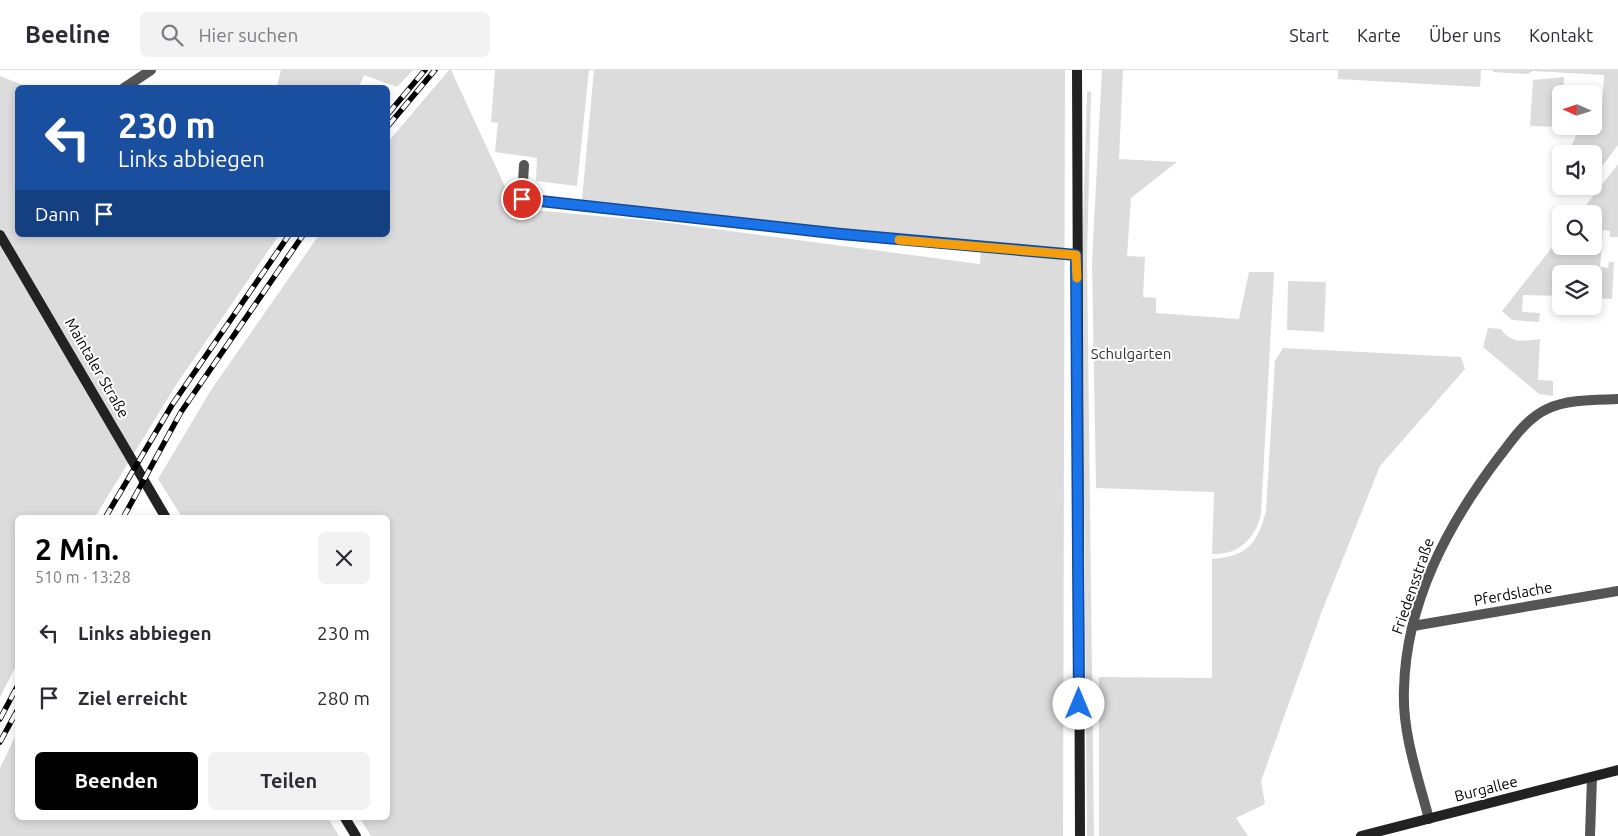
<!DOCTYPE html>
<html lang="de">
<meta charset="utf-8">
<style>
:root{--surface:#fff;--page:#f2f2f3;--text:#2b2b33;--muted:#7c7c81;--line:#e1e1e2;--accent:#000}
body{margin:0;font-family:Ubuntu,sans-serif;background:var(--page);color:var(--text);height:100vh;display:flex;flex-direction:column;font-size:19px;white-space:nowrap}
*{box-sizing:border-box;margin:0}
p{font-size:16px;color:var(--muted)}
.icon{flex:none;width:28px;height:28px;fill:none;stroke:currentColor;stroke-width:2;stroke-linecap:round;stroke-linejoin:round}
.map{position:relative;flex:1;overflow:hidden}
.panel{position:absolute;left:15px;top:445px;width:375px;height:305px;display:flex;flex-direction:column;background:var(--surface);border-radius:8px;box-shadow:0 2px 8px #0003}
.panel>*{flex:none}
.hud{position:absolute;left:15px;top:15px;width:375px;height:152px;border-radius:8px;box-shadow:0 2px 8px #0003;background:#1a4fa0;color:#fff;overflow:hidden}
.needle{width:32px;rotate:273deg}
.tools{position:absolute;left:1552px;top:15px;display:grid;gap:10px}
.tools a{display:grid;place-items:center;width:50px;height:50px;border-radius:8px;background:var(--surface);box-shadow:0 2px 8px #0003;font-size:25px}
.pin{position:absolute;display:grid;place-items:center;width:42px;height:42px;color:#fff;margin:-21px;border:2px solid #fff;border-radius:50%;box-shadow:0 1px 5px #0007}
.me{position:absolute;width:55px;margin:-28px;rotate:0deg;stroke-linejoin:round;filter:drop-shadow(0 0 4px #0008)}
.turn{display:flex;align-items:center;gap:18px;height:105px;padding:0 20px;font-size:22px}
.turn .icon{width:65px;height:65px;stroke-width:2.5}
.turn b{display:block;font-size:35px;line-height:42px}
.then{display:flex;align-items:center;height:48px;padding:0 20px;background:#0003;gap:10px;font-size:19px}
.round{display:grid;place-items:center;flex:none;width:52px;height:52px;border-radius:8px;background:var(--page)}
.headline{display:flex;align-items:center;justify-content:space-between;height:85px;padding:0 20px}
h1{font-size:30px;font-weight:700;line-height:38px;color:var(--accent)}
.action{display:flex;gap:10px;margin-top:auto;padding:10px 20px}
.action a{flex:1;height:58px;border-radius:8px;background:var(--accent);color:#fff;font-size:20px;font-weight:700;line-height:58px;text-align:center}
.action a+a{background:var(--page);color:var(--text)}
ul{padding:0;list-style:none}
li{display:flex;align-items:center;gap:15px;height:65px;padding:0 20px}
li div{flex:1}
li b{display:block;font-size:19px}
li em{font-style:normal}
header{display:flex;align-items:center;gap:30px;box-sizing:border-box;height:70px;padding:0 25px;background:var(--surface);border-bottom:1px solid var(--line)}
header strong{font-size:24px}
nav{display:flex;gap:28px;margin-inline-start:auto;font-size:18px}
.search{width:350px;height:45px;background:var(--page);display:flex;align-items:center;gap:12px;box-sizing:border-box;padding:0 18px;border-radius:8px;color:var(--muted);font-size:19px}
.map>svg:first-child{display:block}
.green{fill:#dcdcdc}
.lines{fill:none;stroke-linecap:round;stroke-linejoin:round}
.street{stroke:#555;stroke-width:10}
.secondary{stroke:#222;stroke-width:10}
.rail-casing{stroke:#000;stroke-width:5.5}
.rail{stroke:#fff;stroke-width:4;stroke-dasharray:11;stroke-linecap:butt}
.route-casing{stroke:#114b97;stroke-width:12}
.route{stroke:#1a73e8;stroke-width:9}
.slow{stroke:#f59e0b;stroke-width:9}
.labels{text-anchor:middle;stroke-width:4;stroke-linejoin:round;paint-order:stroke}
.park-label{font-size:15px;fill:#333;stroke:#fff}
.street-label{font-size:15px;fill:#000;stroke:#fff}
</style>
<header>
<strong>Beeline</strong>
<div class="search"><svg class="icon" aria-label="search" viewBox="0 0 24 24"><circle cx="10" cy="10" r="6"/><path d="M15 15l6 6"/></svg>Hier suchen</div>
<nav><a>Start</a><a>Karte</a><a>Über uns</a><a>Kontakt</a></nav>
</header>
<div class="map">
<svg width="1618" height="766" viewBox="0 0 1618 766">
<rect width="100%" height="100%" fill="#fff"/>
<!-- green -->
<g class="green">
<path d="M281,0H413L397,17L364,5L359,17H280L277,16Z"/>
<path d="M449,0H451L514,136L521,139L654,151L980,194L981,178L582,130L594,0H1065L1063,766H371L360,748H388V448L182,447L158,409L211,320L319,165H388V72Z"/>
<path d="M495,0H589L577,116L536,111L537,88L495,82L498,53L491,52Z"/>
<path d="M1102,0H1123L1119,89L1177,92L1131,128L1127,186L1145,187L1143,227L1156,228V243L1239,249L1249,202H1274L1261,444C1255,469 1239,485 1212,484L1214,422L1096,418L1092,192Z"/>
<path d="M1338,0H1481L1480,17L1338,9Z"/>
<path d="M1493,0H1618V75L1594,107V84H1568L1580,56H1594V50H1601L1604,5L1533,1L1527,4L1493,2Z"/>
<path d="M0,6L28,17L18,18V165H279L176,315L95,447L18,448L17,594L0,627Z"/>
<path d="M1564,7L1563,24H1561L1562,57L1530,56L1533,10Z"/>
<path d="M1087,21L1091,22L1087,189L1094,766H1087L1082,186Z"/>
<path d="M1618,94V167H1610V161L1603,160L1600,197L1608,198L1609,192H1614L1612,229L1594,228V204H1561V226L1523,225L1522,242L1540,243L1539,252L1512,250L1502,241L1561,166V176H1594V144H1579Z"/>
<path d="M1288,211L1326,212L1324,262L1287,260Z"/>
<path d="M1488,258L1501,259C1511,274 1524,271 1540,269L1538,310L1553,311V326L1539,324L1483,277Z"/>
<path d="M1283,278L1461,287L1465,299L1380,396L1322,541L1261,711L1265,734L1236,748L1248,766H1099V607L1212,608V489C1247,486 1257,475 1266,441L1275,291Z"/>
<path d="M17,663L18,748H328L339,766H0V698Z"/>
</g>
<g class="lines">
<!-- street -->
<g class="street">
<path d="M124,18L151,0"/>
<path d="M524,95L522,129L841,164L1077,185"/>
<path d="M1413,556L1618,521"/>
<path d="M1429,749C1418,707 1402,663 1404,619C1406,532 1448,454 1499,387C1513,369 1526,349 1547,339C1568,329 1595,330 1618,329"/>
<path d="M1590,766L1592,707"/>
</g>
<!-- secondary -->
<g class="secondary">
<path d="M1077,0L1080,766"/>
<path d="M0,165L166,448"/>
<path d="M345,748L356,766"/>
<path d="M1361,766L1618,700"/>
</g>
<!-- rail casing -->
<g class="rail-casing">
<g id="rail">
<path d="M388,44L425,0"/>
<path d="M388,56L435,0"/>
<path d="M105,448L172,335L289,165"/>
<path d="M123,448L181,342L303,165"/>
<path d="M0,649L18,615"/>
<path d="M0,672L18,639"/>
</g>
</g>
<!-- rail -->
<use href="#rail" class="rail"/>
</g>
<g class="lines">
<!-- route casing -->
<g class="route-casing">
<path id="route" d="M522,129L841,164L1076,185L1079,634"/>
</g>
<!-- route -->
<use href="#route" class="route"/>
<!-- slow -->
<path class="slow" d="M899,170L1076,185L1077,208"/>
</g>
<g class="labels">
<!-- park labels -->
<g class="park-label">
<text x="1131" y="289">Schulgarten</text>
</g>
<!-- street labels -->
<g class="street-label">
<text transform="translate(97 298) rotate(60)" y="5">Maintaler Straße</text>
<text transform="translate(1413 516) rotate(-71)" y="5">Friedensstraße</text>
<text transform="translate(1513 524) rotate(-10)" y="5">Pferdslache</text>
<text transform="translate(1486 719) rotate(-14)" y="5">Burgallee</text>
</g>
</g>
</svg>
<div class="tools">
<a><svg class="needle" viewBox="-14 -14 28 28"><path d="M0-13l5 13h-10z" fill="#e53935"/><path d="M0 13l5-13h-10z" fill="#7c7c81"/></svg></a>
<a><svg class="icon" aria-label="sound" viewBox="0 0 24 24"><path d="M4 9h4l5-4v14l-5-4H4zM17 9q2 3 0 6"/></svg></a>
<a><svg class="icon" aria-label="search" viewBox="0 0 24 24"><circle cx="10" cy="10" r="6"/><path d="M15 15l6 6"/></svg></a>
<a><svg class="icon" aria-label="layers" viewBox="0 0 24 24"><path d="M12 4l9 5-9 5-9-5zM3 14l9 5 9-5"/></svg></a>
</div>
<div class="pin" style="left:522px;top:129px;background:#d93025"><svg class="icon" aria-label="arrive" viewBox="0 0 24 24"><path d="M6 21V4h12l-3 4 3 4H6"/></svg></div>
<svg class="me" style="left:1079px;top:634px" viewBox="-20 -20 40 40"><circle r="19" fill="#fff"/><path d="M0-13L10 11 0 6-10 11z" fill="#1a73e8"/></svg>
<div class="hud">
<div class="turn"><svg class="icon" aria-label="left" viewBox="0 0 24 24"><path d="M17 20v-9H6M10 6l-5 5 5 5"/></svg><div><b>230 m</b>Links abbiegen</div></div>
<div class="then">Dann<svg class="icon" aria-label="arrive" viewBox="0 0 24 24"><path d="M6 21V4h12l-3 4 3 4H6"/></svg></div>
</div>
<section class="panel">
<div class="headline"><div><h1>2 Min.</h1><p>510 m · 13:28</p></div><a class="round"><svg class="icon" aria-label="close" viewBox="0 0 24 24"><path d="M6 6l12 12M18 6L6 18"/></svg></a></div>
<ul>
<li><svg class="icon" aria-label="left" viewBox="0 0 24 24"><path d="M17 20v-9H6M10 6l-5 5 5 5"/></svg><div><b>Links abbiegen</b></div><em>230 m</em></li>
<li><svg class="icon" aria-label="arrive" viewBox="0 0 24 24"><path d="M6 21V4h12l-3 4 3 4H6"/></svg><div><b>Ziel erreicht</b></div><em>280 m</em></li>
</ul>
<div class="action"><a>Beenden</a><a>Teilen</a></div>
</section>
</div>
